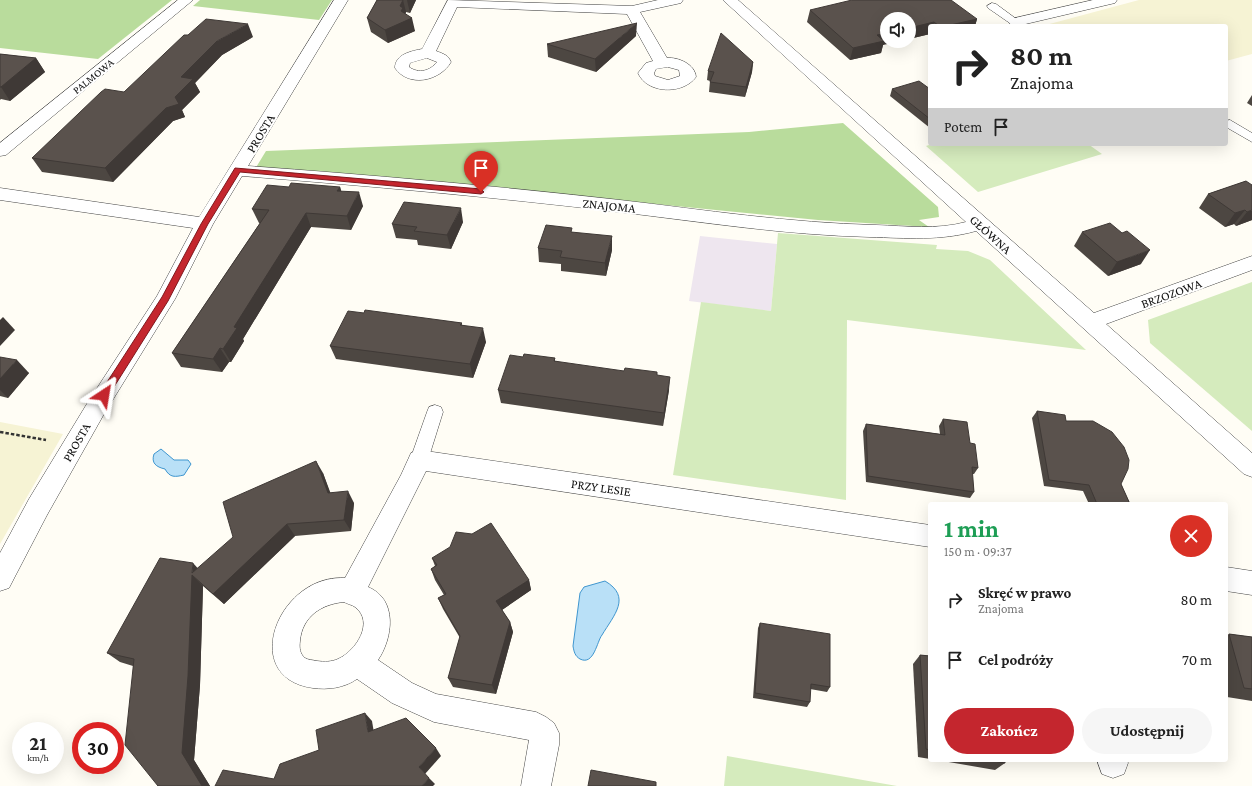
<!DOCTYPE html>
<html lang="pl">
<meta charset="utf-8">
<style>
:root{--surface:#fff;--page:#f6f6f6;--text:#222;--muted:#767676;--accent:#c4262e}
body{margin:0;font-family:"Crimson Pro",serif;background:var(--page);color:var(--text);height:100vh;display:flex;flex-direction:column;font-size:15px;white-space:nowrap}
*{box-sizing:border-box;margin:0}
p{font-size:13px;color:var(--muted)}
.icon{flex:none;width:22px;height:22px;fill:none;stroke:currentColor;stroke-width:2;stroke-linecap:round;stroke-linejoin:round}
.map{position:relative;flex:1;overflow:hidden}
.drawer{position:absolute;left:928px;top:502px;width:300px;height:260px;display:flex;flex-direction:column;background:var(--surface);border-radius:4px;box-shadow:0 4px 16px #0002}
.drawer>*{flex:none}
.hud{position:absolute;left:928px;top:24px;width:300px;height:122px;border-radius:4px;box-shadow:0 4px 16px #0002;background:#fff;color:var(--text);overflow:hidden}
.buttons{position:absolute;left:880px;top:12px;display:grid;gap:8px}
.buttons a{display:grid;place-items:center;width:36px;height:36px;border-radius:50%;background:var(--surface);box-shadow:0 4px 16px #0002;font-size:20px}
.speed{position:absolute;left:12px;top:722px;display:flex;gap:8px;font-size:20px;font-weight:700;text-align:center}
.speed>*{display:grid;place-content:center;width:52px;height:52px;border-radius:50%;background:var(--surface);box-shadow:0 4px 16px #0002;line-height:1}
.speed small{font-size:10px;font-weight:400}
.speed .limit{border:6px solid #d22;background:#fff;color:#111}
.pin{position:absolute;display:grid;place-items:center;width:34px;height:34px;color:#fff;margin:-41px -17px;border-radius:50% 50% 50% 0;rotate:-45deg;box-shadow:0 0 4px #0007}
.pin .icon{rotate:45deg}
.me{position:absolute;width:44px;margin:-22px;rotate:33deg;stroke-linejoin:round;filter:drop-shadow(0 0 3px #0008)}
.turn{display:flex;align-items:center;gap:14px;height:84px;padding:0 16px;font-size:18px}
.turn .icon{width:52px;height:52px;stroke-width:2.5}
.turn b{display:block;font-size:28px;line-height:34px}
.then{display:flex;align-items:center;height:38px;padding:0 16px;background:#0003;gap:8px;font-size:15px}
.round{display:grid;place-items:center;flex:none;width:42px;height:42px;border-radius:21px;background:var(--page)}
.overview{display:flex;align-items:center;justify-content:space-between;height:68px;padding:0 16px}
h1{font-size:24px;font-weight:700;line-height:30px;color:#1e9e55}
.primary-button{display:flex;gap:8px;margin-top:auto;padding:8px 16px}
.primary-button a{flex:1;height:46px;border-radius:24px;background:var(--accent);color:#fff;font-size:16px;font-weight:700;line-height:46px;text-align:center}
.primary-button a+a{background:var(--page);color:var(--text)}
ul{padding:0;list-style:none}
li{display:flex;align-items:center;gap:12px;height:60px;padding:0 16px}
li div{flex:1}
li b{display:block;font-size:15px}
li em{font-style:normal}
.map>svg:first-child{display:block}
.industrial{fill:#eee6ef}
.farmland{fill:#f6f3d4}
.green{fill:#d5ebbd}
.forest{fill:#b9dc9c}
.water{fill:#b9e0f7;stroke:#3f96cf}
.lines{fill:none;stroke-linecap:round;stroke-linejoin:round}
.lane-casing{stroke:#444;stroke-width:1}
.street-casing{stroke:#444;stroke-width:1}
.path{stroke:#333;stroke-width:2.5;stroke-dasharray:3.5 2;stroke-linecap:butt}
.lane{fill:#fff;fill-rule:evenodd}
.street{fill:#fff;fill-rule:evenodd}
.wall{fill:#4d4742}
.shaded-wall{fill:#3f3936}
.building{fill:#5a524d;stroke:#3f3936}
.route{fill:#c4262e;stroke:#7f191e}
.labels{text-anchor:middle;stroke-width:4;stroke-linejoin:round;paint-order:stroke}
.far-street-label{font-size:11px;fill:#111;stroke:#fff}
.street-label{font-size:13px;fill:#111;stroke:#fff}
</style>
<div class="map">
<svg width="1252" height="786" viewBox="0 0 1252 786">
<rect width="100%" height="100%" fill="#fffdf5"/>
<!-- industrial -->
<path class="industrial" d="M700,236L777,244L771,311L689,301Z"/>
<!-- farmland -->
<g class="farmland">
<path d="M1139,0H1252V54L1226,61V26H1042Z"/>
<path d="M0,422L63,434L0,544Z"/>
</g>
<!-- green -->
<g class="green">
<path d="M932,144H1088L1102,154L978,192L926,146Z"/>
<path d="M778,233L937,245L936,249L968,251L990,260L1086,350L847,320L846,500L673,475L701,302L771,311Z"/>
<path d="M1252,282V431L1150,343L1148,320Z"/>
<path d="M727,756L897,786H724Z"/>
</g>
<!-- forest -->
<g class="forest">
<path d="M0,0H172L98,59L0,48Z"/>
<path d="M200,0H332L319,20L193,6Z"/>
<path d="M843,123L938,207L939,217L919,220L929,227L818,220L473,186L255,169L266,151L749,132Z"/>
</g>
<!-- water -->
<g class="water">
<path d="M161,449L174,460H188L191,464L184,475C175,477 170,478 165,469C156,467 151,463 154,454Z"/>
<path d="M605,581C632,597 614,615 602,635C597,641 594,666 580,659C575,656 574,652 573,646L580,593L584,587Z"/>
</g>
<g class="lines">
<!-- lane casing -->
<g class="lane-casing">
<g id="lane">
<path d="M992,3L996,4L1026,26H1014L988,8L987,6Z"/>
<path d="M1230,120L1252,133V142L1226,127V121Z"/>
<path d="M435,405L441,407L443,412L428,460L425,465L419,467L413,465L410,460L427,412L429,407Z"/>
</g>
</g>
<!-- street casing -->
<g class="street-casing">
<g id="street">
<path d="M178,0H193L6,155L0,156V143Z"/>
<path d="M334,0H348L248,166C372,175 496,186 620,200C705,210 790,223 876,225C906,226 937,230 966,222L723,0H738L1094,313L1252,256V270L1106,324L1252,453V477L1244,474L976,231C941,241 906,238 870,237C785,235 703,222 619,212C494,197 368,186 242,176L213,224L175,299L104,414L47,515L9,588L0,591V553L29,499L88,402L157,296L193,228L0,200V188L199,217Z"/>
<path d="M448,0L632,6L658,0H683L681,3L640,12L667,58C678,57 695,64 696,77C683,95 647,94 638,73L646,63L653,61L627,14L457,7L436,51C444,54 448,55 451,62C440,81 409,88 395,68C395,54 412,51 422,49ZM427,58L437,62C430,71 419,74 409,67L410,63ZM668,67L679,70L680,76L668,80L655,76L654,73L656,69Z"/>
<path d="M1093,0H1117L1115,3L1017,26L1011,25L1009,22L1011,19Z"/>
<path d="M419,450L930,525V547L426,471L368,587C398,599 393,638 378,660L412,683L436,694L536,712L546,717L554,723L559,733V745L551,786H521L529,740L434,722L392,703L357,679C344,688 328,690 313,688C238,678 278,574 345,578L401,475L411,453ZM344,602C347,604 353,605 355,607C375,622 356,651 338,659C331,662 325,662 317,661C313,660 308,660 305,658C300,654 299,648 300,641C302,617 321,604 344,602Z"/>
<path d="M1226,567L1252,571V595L1226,591Z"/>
<path d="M1097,760H1127L1128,763L1124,774L1113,778L1102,774Z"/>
</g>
</g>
<!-- path -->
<path class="path" d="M0,432L46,440"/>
<!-- lane -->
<use href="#lane" class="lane"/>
<!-- street -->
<use href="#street" class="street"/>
</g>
<!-- wall -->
<g class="wall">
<path d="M377,0H416L410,13L406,12L405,14L415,31L388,43L371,32L367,18Z"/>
<path d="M810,10L977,19L975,26H930V34L909,39V19L883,45L881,53L850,60L807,22Z"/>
<path d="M636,36L596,72L548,57L547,44Z"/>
<path d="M253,37L222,55L195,83L200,92L182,110L185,117L173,121L113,182L42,172L32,158L124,92Z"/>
<path d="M0,54L36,58L45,72L10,101L1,99L0,100Z"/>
<path d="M753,62L752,72L745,97L709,92L710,81L707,80L708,71Z"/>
<path d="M892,89H930V128L890,96Z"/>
<path d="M1252,95V106L1247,103Z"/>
<path d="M1246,181L1252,220L1236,226L1234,224L1225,227L1199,208L1208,194Z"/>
<path d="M289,187H340L341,191L363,206L351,230L311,227L243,339L244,341L231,362H229L222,372L181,367L172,353L260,223H259L252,209Z"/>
<path d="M463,222L451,249L418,245L417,240L396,238L392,224Z"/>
<path d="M572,232L612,250L606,276L561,271V264L539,262L538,248Z"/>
<path d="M1082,232L1141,264L1108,276L1074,246Z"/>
<path d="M364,313L462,323V325L486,342L473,378L336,359L330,346Z"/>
<path d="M0,357L29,373L8,398L0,396Z"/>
<path d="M523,357L555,358V361L669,390L663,426L501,403L498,390Z"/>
<path d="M1037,411L1066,421L1121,484L1130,504H1089L1083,491L1044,486L1032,418Z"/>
<path d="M943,419L970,443L978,468L974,474H972L974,492L970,498L866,482L863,431L866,424L940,434L939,426Z"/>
<path d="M323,473L330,493L354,503L351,531L295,536L224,604L203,586L200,685L194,760L210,786H158L133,666L120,662L107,653L198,568Z"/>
<path d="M432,558L529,580L531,590L502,610L510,622L513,632L496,694L453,687L448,678L460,638L443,609L438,598L444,595L435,580L431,569L435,566Z"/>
<path d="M760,623L830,687L827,692L810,689V702L807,707L753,698L758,628Z"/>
<path d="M1229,634L1252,637V701L1227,697L1226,691V636Z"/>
<path d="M920,655L930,656V759L918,757L913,664Z"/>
<path d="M937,760H1005V763L995,770Z"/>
</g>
<!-- shaded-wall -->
<g class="shaded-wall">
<path d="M403,0L406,12L405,15L412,18L415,31L388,43L385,30L400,6Z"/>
<path d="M407,0H416L410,13Z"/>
<path d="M977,19L975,26H946Z"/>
<path d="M934,22L933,26H930V34L909,39V28Z"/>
<path d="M637,23L636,36L596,72L595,59Z"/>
<path d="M248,24L253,37L222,55L195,83L200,92L182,110L185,117L173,121L113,182L105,168L166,108L175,97L181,77L217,41Z"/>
<path d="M887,33V41H901L883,45L881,53L850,60L853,48L877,35Z"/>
<path d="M36,58L45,72L10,101L1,87Z"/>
<path d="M753,62L752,72L745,97L746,87Z"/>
<path d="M340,187L344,200L337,191Z"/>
<path d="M359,192L363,206L351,230L347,216Z"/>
<path d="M461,208L463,222L451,249L447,235Z"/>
<path d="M1245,210L1234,224L1225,227L1235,213Z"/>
<path d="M1252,210V220L1236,226L1247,212Z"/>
<path d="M306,213L311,227L243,339L244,341L231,362L223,349L234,327Z"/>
<path d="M612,236V250L606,276L605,263Z"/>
<path d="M1150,250L1141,264L1108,276L1117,262Z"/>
<path d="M3,317L15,330L0,346V320Z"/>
<path d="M483,328L486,342L473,378L470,364Z"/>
<path d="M220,348L229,362L222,372L213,359Z"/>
<path d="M17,360L29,373L8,398L0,390V379Z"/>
<path d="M670,377L669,390L663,426L664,413Z"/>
<path d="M316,461L323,473L335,505L328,493Z"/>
<path d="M348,491L354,503L351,531L344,520Z"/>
<path d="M287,524L295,536L224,604L213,594Z"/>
<path d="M193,563L203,574L192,573Z"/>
<path d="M192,575L203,586L200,685L194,760L210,786H202L182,753Z"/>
<path d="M529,580L531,590L499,612L496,601Z"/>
<path d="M510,622L513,632L496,694L492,685Z"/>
<path d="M365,713L372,721L375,739L368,732Z"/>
<path d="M436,748L441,756L425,774L419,767Z"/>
<path d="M429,778L435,784L433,786H422Z"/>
</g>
<!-- building -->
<g class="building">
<path d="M377,0H403L400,6L403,8L401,11L412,18L385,30L367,18Z"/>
<path d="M852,0H951L977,19L946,26H939L934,22L909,28V19H887V33L877,35L884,41L853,48L810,10Z"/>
<path d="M206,19L248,24L217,41L181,77L193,79L175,97L179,104L166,108L105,168L32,158L101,92L105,89L124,92L184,35H188Z"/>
<path d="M637,23L595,59L547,44Z"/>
<path d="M721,33L753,62L746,87L710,82L714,72L708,71Z"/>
<path d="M0,54L36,58L1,87H0Z"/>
<path d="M919,81L930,89V119L892,89Z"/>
<path d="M1246,181L1252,185V210L1247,212L1245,210L1235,213L1208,194Z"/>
<path d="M291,183L340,187L337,191L359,192L347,216L306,213L234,327L237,328L223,349L220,348L213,359L172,353L269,210L252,209L267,185L289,187Z"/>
<path d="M404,202L461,208L447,235L414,231L417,227L392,224Z"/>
<path d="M1110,223L1122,233L1127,231L1150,250L1117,262L1082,232Z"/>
<path d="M546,225L572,228L571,232L612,236L605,263L560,257L562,251L538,248Z"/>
<path d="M365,310L462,323L460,325L483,328L470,364L330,346L348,311L364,313Z"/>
<path d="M524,354L555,358L554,361L624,371L625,368L657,372V375L670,377L664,413L498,390L510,355L523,357Z"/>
<path d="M0,357L17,360L0,379Z"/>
<path d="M1037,411L1065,415L1066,421H1093L1112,432L1124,447L1129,460L1128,469L1121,484L1130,504H1097L1089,485L1049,480Z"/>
<path d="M943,419L967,422L970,443L975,444L978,468L972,467L974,492L868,476L866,424L945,435Z"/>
<path d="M316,461L328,493L348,491L344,520L287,524L213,594L192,575L188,676L182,753L202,786H158L125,745L134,659L107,653L160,558L193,563L192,573L233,537L223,502Z"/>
<path d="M491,523L529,580L496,601L510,622L492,685L448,678L460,636L438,598L446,594L431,569L437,565L432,558L450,547L456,532L472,534Z"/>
<path d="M760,623L830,634V687L811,684L810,702L755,693Z"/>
<path d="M1229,634L1252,637V689L1244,688Z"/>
<path d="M920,655L930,656V750L926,749Z"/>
<path d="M365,713L368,732L406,718L436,748L419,767L429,778L422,786H215L223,770L274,779L280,764L319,750L316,730Z"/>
<path d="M988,760H1005V763Z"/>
<path d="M591,770L656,782V786H588Z"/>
</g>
<!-- route -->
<path class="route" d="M235,168L481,189L484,192L481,194L240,172L208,224L168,301L107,398H100V393L162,297L201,224Z"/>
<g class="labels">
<!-- far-street labels -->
<g class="far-street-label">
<text transform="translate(93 76) rotate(-39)" y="4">PALMOWA</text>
</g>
<!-- street labels -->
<g class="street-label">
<text transform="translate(260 133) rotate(-59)" y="5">PROSTA</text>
<text transform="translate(609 205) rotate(6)" y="5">ZNAJOMA</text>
<text transform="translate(991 234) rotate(42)" y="5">GŁÓWNA</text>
<text transform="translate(1171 293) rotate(-20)" y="5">BRZOZOWA</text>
<text transform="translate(76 442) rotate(-60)" y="5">PROSTA</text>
<text transform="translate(601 487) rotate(8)" y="5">PRZY LESIE</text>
</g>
</g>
</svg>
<div class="buttons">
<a><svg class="icon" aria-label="sound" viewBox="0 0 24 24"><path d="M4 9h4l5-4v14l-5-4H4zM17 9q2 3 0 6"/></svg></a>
</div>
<div class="speed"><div>21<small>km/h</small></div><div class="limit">30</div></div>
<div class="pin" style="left:481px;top:192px;background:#d93025"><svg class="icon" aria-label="arrive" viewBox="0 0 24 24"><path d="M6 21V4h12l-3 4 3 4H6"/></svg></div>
<svg class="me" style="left:104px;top:395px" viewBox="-20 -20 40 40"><path d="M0-17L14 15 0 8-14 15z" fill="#c4262e" stroke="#fff" stroke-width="4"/></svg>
<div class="hud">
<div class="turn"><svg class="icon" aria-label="right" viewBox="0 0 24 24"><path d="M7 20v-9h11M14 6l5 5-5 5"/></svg><div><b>80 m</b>Znajoma</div></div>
<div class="then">Potem<svg class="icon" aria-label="arrive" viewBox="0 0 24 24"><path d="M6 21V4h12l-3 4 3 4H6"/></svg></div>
</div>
<section class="drawer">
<div class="overview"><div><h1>1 min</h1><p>150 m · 09:37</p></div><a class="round" style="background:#d93025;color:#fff"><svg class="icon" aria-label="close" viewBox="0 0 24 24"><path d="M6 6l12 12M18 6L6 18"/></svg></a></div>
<ul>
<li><svg class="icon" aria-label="right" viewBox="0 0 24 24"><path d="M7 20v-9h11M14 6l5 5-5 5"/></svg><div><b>Skręć w prawo</b><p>Znajoma</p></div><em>80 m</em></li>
<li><svg class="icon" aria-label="arrive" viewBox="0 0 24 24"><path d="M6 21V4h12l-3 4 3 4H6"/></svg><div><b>Cel podróży</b></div><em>70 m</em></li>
</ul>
<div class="primary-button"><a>Zakończ</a><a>Udostępnij</a></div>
</section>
</div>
